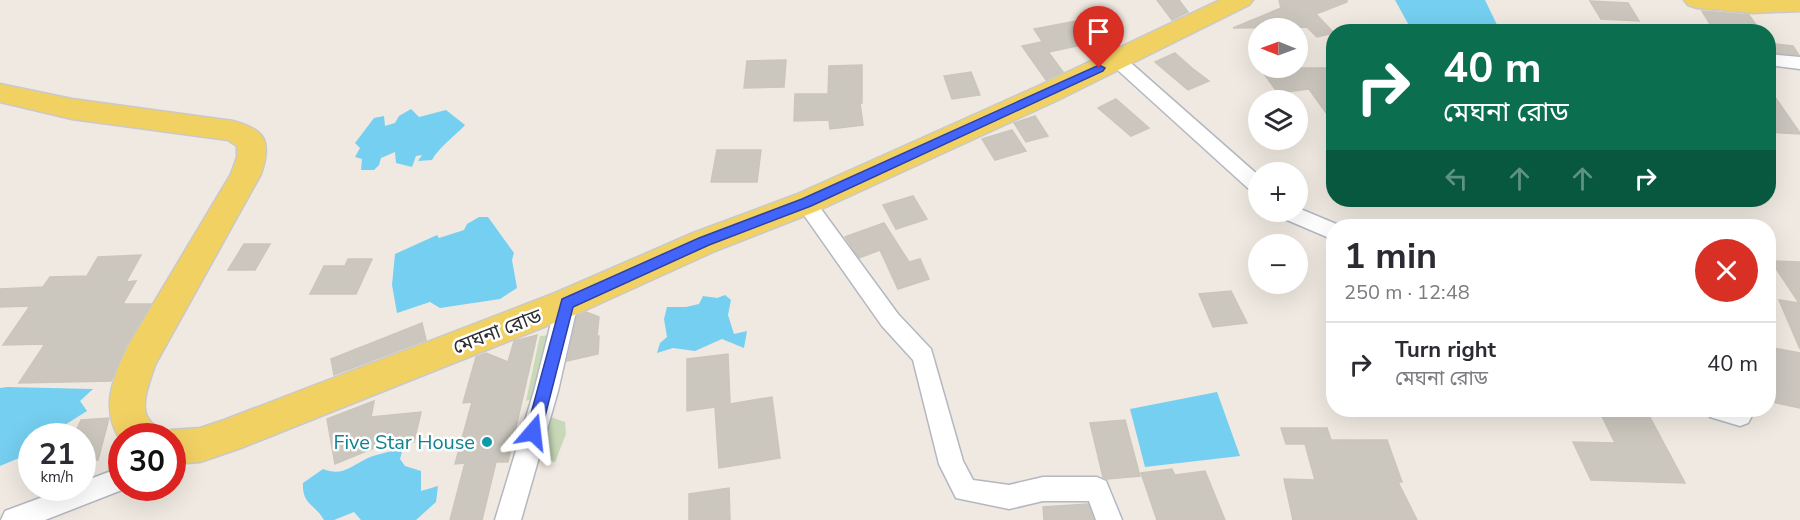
<!DOCTYPE html>
<meta charset="utf-8">
<style>
:root{--surface:#fff;--page:#f7f7f7;--text:#2b2b33;--muted:#7c7c81;--line:#e1e1e2}
body{margin:0;font-family:"Nunito Sans","Noto Sans Bengali",sans-serif;background:var(--page);color:var(--text);height:100vh;display:flex;flex-direction:column;font-size:22px;white-space:nowrap}
*{box-sizing:border-box;margin:0}
p{font-size:20px;color:var(--muted)}
.icon{flex:none;width:33px;height:33px;fill:none;stroke:currentColor;stroke-width:2;stroke-linecap:round;stroke-linejoin:round}
.map{position:relative;flex:1;overflow:hidden}
.side{position:absolute;left:1326px;top:219px;width:450px;height:198px;display:flex;flex-direction:column;background:var(--surface);border-radius:24px;box-shadow:0 6px 24px #0002}
.side>*{flex:none}
.guide{position:absolute;left:1326px;top:24px;width:450px;height:183px;border-radius:24px;box-shadow:0 6px 24px #0002;background:#0b6e4f;color:#fff;overflow:hidden}
.needle{width:39px;rotate:271deg}
.controls{position:absolute;left:1248px;top:18px;display:grid;gap:12px}
.controls a{display:grid;place-items:center;width:60px;height:60px;border-radius:50%;background:var(--surface);box-shadow:0 6px 24px #0002;font-size:30px}
.speed{position:absolute;left:18px;top:423px;display:flex;gap:12px;font-size:30px;font-weight:700;text-align:center}
.speed>*{display:grid;place-content:center;width:78px;height:78px;border-radius:50%;background:var(--surface);box-shadow:0 6px 24px #0002;line-height:1}
.speed small{font-size:15px;font-weight:400}
.speed .limit{border:9px solid #d22;background:#fff;color:#111}
.pin{position:absolute;display:grid;place-items:center;width:51px;height:51px;color:#fff;margin:-62px -26px;border-radius:50% 50% 50% 0;rotate:-45deg;box-shadow:0 0 6px #0007}
.pin .icon{rotate:45deg}
.me{position:absolute;width:66px;margin:-33px;rotate:17deg;stroke-linejoin:round;filter:drop-shadow(0 0 4px #0008)}
.turn{display:flex;align-items:center;gap:21px;height:126px;padding:0 18px;font-size:27px}
.turn .icon{width:78px;height:78px;stroke-width:2.5}
.turn b{display:block;font-size:42px;line-height:51px}
.lanes{display:flex;align-items:center;height:57px;padding:0 18px;background:#0003;justify-content:center;gap:30px;direction:ltr}
.lanes .off{opacity:.35}
.round{display:grid;place-items:center;flex:none;width:63px;height:63px;border-radius:32px;background:var(--page)}
.headline{display:flex;align-items:center;justify-content:space-between;height:102px;padding:0 18px}
h1{font-size:36px;font-weight:700;line-height:45px}
ul{padding:0;list-style:none}
li{display:flex;align-items:center;gap:18px;height:84px;padding:0 18px;border-top:2px solid var(--line)}
li div{flex:1}
li b{display:block;font-size:22px}
li em{font-style:normal}
.map>svg:first-child{display:block}
.cemetery{fill:#c8d9b8}
.water{fill:#75cff0}
.building{fill:#cbc7bf;stroke:#cbc5ba;stroke-width:1.5}
.lines{fill:none;stroke-linecap:round;stroke-linejoin:round}
.minor-casing{stroke:#b4b7c1;stroke-width:3}
.primary-casing{stroke:#c9c9c9;stroke-width:3}
.minor{fill:#fff;fill-rule:evenodd}
.primary{fill:#f2d163;fill-rule:evenodd}
.route{fill:#4264fb;stroke:#2b41a3;stroke-width:1.5}
.culture-dot{fill:#0f9aa8;stroke:#fff;stroke-width:2}
.labels{text-anchor:middle;stroke-width:5;stroke-linejoin:round;paint-order:stroke}
.street-label{font-size:20px;fill:#2e2e2e;stroke:#fff}
.culture-label{font-size:20px;fill:#0d838f;stroke:#fff;text-anchor:end}
</style>
<div class="map">
<svg width="1800" height="520" viewBox="0 0 1800 520">
<rect width="100%" height="100%" fill="#efe9e1"/>
<!-- cemetery -->
<g class="cemetery">
<path d="M554,335L539,397L526,401L540,336Z"/>
<path d="M548,416L565,422L566,434L555,462L536,458Z"/>
</g>
<!-- water -->
<g class="water">
<path d="M1395,0H1485L1500,31L1411,29Z"/>
<path d="M411,109L419,117L446,110L465,125C456,135 438,148 432,160L418,161L422,155L416,156L412,167L396,163L395,152L381,158L379,165L374,170H361L362,159L355,157L360,148L355,143L374,118L384,116L385,126L395,123L399,116Z"/>
<path d="M479,217H488L514,253L512,260L517,288L500,299L440,308L430,302L397,313L392,285L395,254L437,235L439,238L464,230L467,224Z"/>
<path d="M725,295L731,300L728,315L734,334L747,331L744,348L722,339L695,351L673,348L657,353L660,343L667,337L664,319L667,307H686L699,304L703,296L717,298Z"/>
<path d="M7,387L93,389L80,401L87,411L60,428L55,436H32L31,453L0,466V388Z"/>
<path d="M1217,392L1240,456L1145,467L1130,409Z"/>
<path d="M393,451L402,452L400,459L405,466L421,471V491L438,486L436,502L416,520H361L354,512L334,520H324C315,504 302,505 303,483L323,469C341,476 349,468 364,460C373,455 384,453 393,451Z"/>
</g>
<!-- building -->
<g class="building">
<path d="M1157,0H1179L1188,12L1172,20Z"/>
<path d="M1279,0H1347V2L1316,14L1334,33L1317,37L1307,27L1233,28L1281,8Z"/>
<path d="M1590,1L1628,3L1639,21L1601,19Z"/>
<path d="M1702,11L1749,15L1761,32H1715Z"/>
<path d="M1076,21L1091,43L1049,52L1034,29Z"/>
<path d="M1041,42L1063,72L1046,80L1022,46Z"/>
<path d="M1768,43L1793,46L1799,55L1768,52Z"/>
<path d="M1175,53L1192,68L1209,81L1188,90L1155,62Z"/>
<path d="M786,60L784,87L744,88L747,61Z"/>
<path d="M862,65V103H860L863,125L830,129L829,120L794,121L795,94H828L829,66Z"/>
<path d="M1260,68H1334V124L1309,89L1278,93Z"/>
<path d="M971,72L980,95L952,99L944,76Z"/>
<path d="M1768,87L1800,133V134L1768,132Z"/>
<path d="M1116,99L1149,128L1131,136L1098,108Z"/>
<path d="M1035,116L1048,136L1026,142L1014,123Z"/>
<path d="M1012,130L1026,151L995,160L982,139Z"/>
<path d="M717,150H761L757,182H711Z"/>
<path d="M913,196L927,219L896,229L883,205Z"/>
<path d="M884,223L909,262L920,259L929,279L898,289L880,250L859,258L845,237Z"/>
<path d="M244,244H270L255,270H228Z"/>
<path d="M141,255L126,282L136,281L123,304H151L126,345L111,381L19,383L45,344L3,345L30,306L0,307V289L43,287L50,277L87,276L98,257Z"/>
<path d="M348,259H372L356,294H310L324,266H345Z"/>
<path d="M1771,261L1800,262V349L1779,300L1799,303Z"/>
<path d="M1231,291L1247,323L1213,327L1199,294Z"/>
<path d="M586,312L599,317L597,336H599L598,354L567,361L577,316Z"/>
<path d="M422,323L426,340L334,375L331,359Z"/>
<path d="M537,335L508,462H496L482,520H450L465,463L455,464L472,402L463,403L476,357L486,353L508,362L514,341Z"/>
<path d="M1768,347L1800,353V408L1768,401Z"/>
<path d="M728,354L730,404L772,397L780,458L719,468L715,407L687,411V359Z"/>
<path d="M374,401L371,417L421,412L414,442L381,445L335,464L327,419Z"/>
<path d="M1599,410H1646L1685,483L1591,480L1573,442L1615,443Z"/>
<path d="M109,418L98,460L82,461V436H74L81,420Z"/>
<path d="M1125,420L1140,476L1107,479L1103,477L1090,423Z"/>
<path d="M1281,428H1327L1331,440H1387L1402,482H1398L1417,520H1293L1284,479L1315,480L1305,444H1286Z"/>
<path d="M1172,469L1175,475L1205,471L1225,520H1157L1141,473Z"/>
<path d="M729,488L730,520H689V494Z"/>
<path d="M1088,504L1094,520H1044L1043,507Z"/>
</g>
<g class="lines">
<!-- minor casing -->
<g class="minor-casing">
<g id="minor">
<path d="M1117,54L1123,56L1258,175V193L1251,191L1111,64L1108,60L1111,56Z"/>
<path d="M1768,54L1800,57V69L1768,65Z"/>
<path d="M806,196L813,198L898,314L931,349L963,461L973,480L1009,485L1043,477H1097L1106,481L1122,520H1096L1089,501H1043L1009,509L956,498L939,464L913,360L882,326L799,208L796,203L799,198Z"/>
<path d="M1298,208L1341,226H1334V240L1280,217L1277,212H1298Z"/>
<path d="M567,294L575,297L578,303L558,391L521,520H495L534,391L556,303L559,297Z"/>
<path d="M1706,410H1749L1752,416L1748,423L1740,426L1710,417Z"/>
<path d="M122,467V488H127L45,520H1L5,511L67,488H82V482Z"/>
</g>
</g>
<!-- primary casing -->
<g class="primary-casing">
<g id="primary">
<path d="M1220,0H1253L1249,5L1056,101L817,211L715,251L579,313L241,448L200,462L172,464V436H122V442C99,411 113,377 128,346L231,174L237,157V146L228,140L72,119L0,102V84L72,99L233,121C266,130 272,141 261,174L155,365C151,378 139,405 148,418C152,424 156,428 159,435L172,430L200,428L224,420L555,293L693,233L795,195L1036,87Z"/>
<path d="M1684,0H1800V11L1753,13L1697,8L1688,5Z"/>
</g>
</g>
<!-- minor -->
<use href="#minor" class="minor"/>
<!-- primary -->
<use href="#primary" class="primary"/>
</g>
<!-- route -->
<path class="route" d="M1099,65L1105,68L1103,71L811,206L709,245L573,307L541,432L539,437L533,439L528,437L526,432L562,299L699,238L802,199Z"/>
<!-- markers -->
<circle class="culture-dot" cx="487" cy="442" r="6"/>
<g class="labels">
<!-- street labels -->
<g class="street-label">
<text transform="translate(497 331) rotate(-21)" y="7">মেঘনা রোড</text>
</g>
<!-- culture labels -->
<g class="culture-label">
<text x="475" y="449">Five Star House</text>
</g>
</g>
</svg>
<div class="controls">
<a><svg class="needle" viewBox="-14 -14 28 28"><path d="M0-13l5 13h-10z" fill="#e53935"/><path d="M0 13l5-13h-10z" fill="#7c7c81"/></svg></a>
<a><svg class="icon" aria-label="layers" viewBox="0 0 24 24"><path d="M12 4l9 5-9 5-9-5zM3 14l9 5 9-5"/></svg></a>
<a>+</a>
<a>−</a>
</div>
<div class="speed"><div>21<small>km/h</small></div><div class="limit">30</div></div>
<div class="pin" style="left:1099px;top:68px;background:#d93025"><svg class="icon" aria-label="arrive" viewBox="0 0 24 24"><path d="M6 21V4h12l-3 4 3 4H6"/></svg></div>
<svg class="me" style="left:533px;top:432px" viewBox="-20 -20 40 40"><path d="M0-17L14 15 0 8-14 15z" fill="#4264fb" stroke="#fff" stroke-width="4"/></svg>
<div class="guide">
<div class="turn"><svg class="icon" aria-label="right" viewBox="0 0 24 24"><path d="M7 20v-9h11M14 6l5 5-5 5"/></svg><div><b>40 m</b>মেঘনা রোড</div></div>
<div class="lanes"><svg class="icon off" aria-label="left" viewBox="0 0 24 24"><path d="M17 20v-9H6M10 6l-5 5 5 5"/></svg><svg class="icon off" aria-label="ahead" viewBox="0 0 24 24"><path d="M12 20V5M6 11l6-6 6 6"/></svg><svg class="icon off" aria-label="ahead" viewBox="0 0 24 24"><path d="M12 20V5M6 11l6-6 6 6"/></svg><svg class="icon" aria-label="right" viewBox="0 0 24 24"><path d="M7 20v-9h11M14 6l5 5-5 5"/></svg></div>
</div>
<section class="side">
<div class="headline"><div><h1>1 min</h1><p>250 m · 12:48</p></div><a class="round" style="background:#d93025;color:#fff"><svg class="icon" aria-label="close" viewBox="0 0 24 24"><path d="M6 6l12 12M18 6L6 18"/></svg></a></div>
<ul>
<li><svg class="icon" aria-label="right" viewBox="0 0 24 24"><path d="M7 20v-9h11M14 6l5 5-5 5"/></svg><div><b>Turn right</b><p>মেঘনা রোড</p></div><em>40 m</em></li>
</ul>
</section>
</div>
